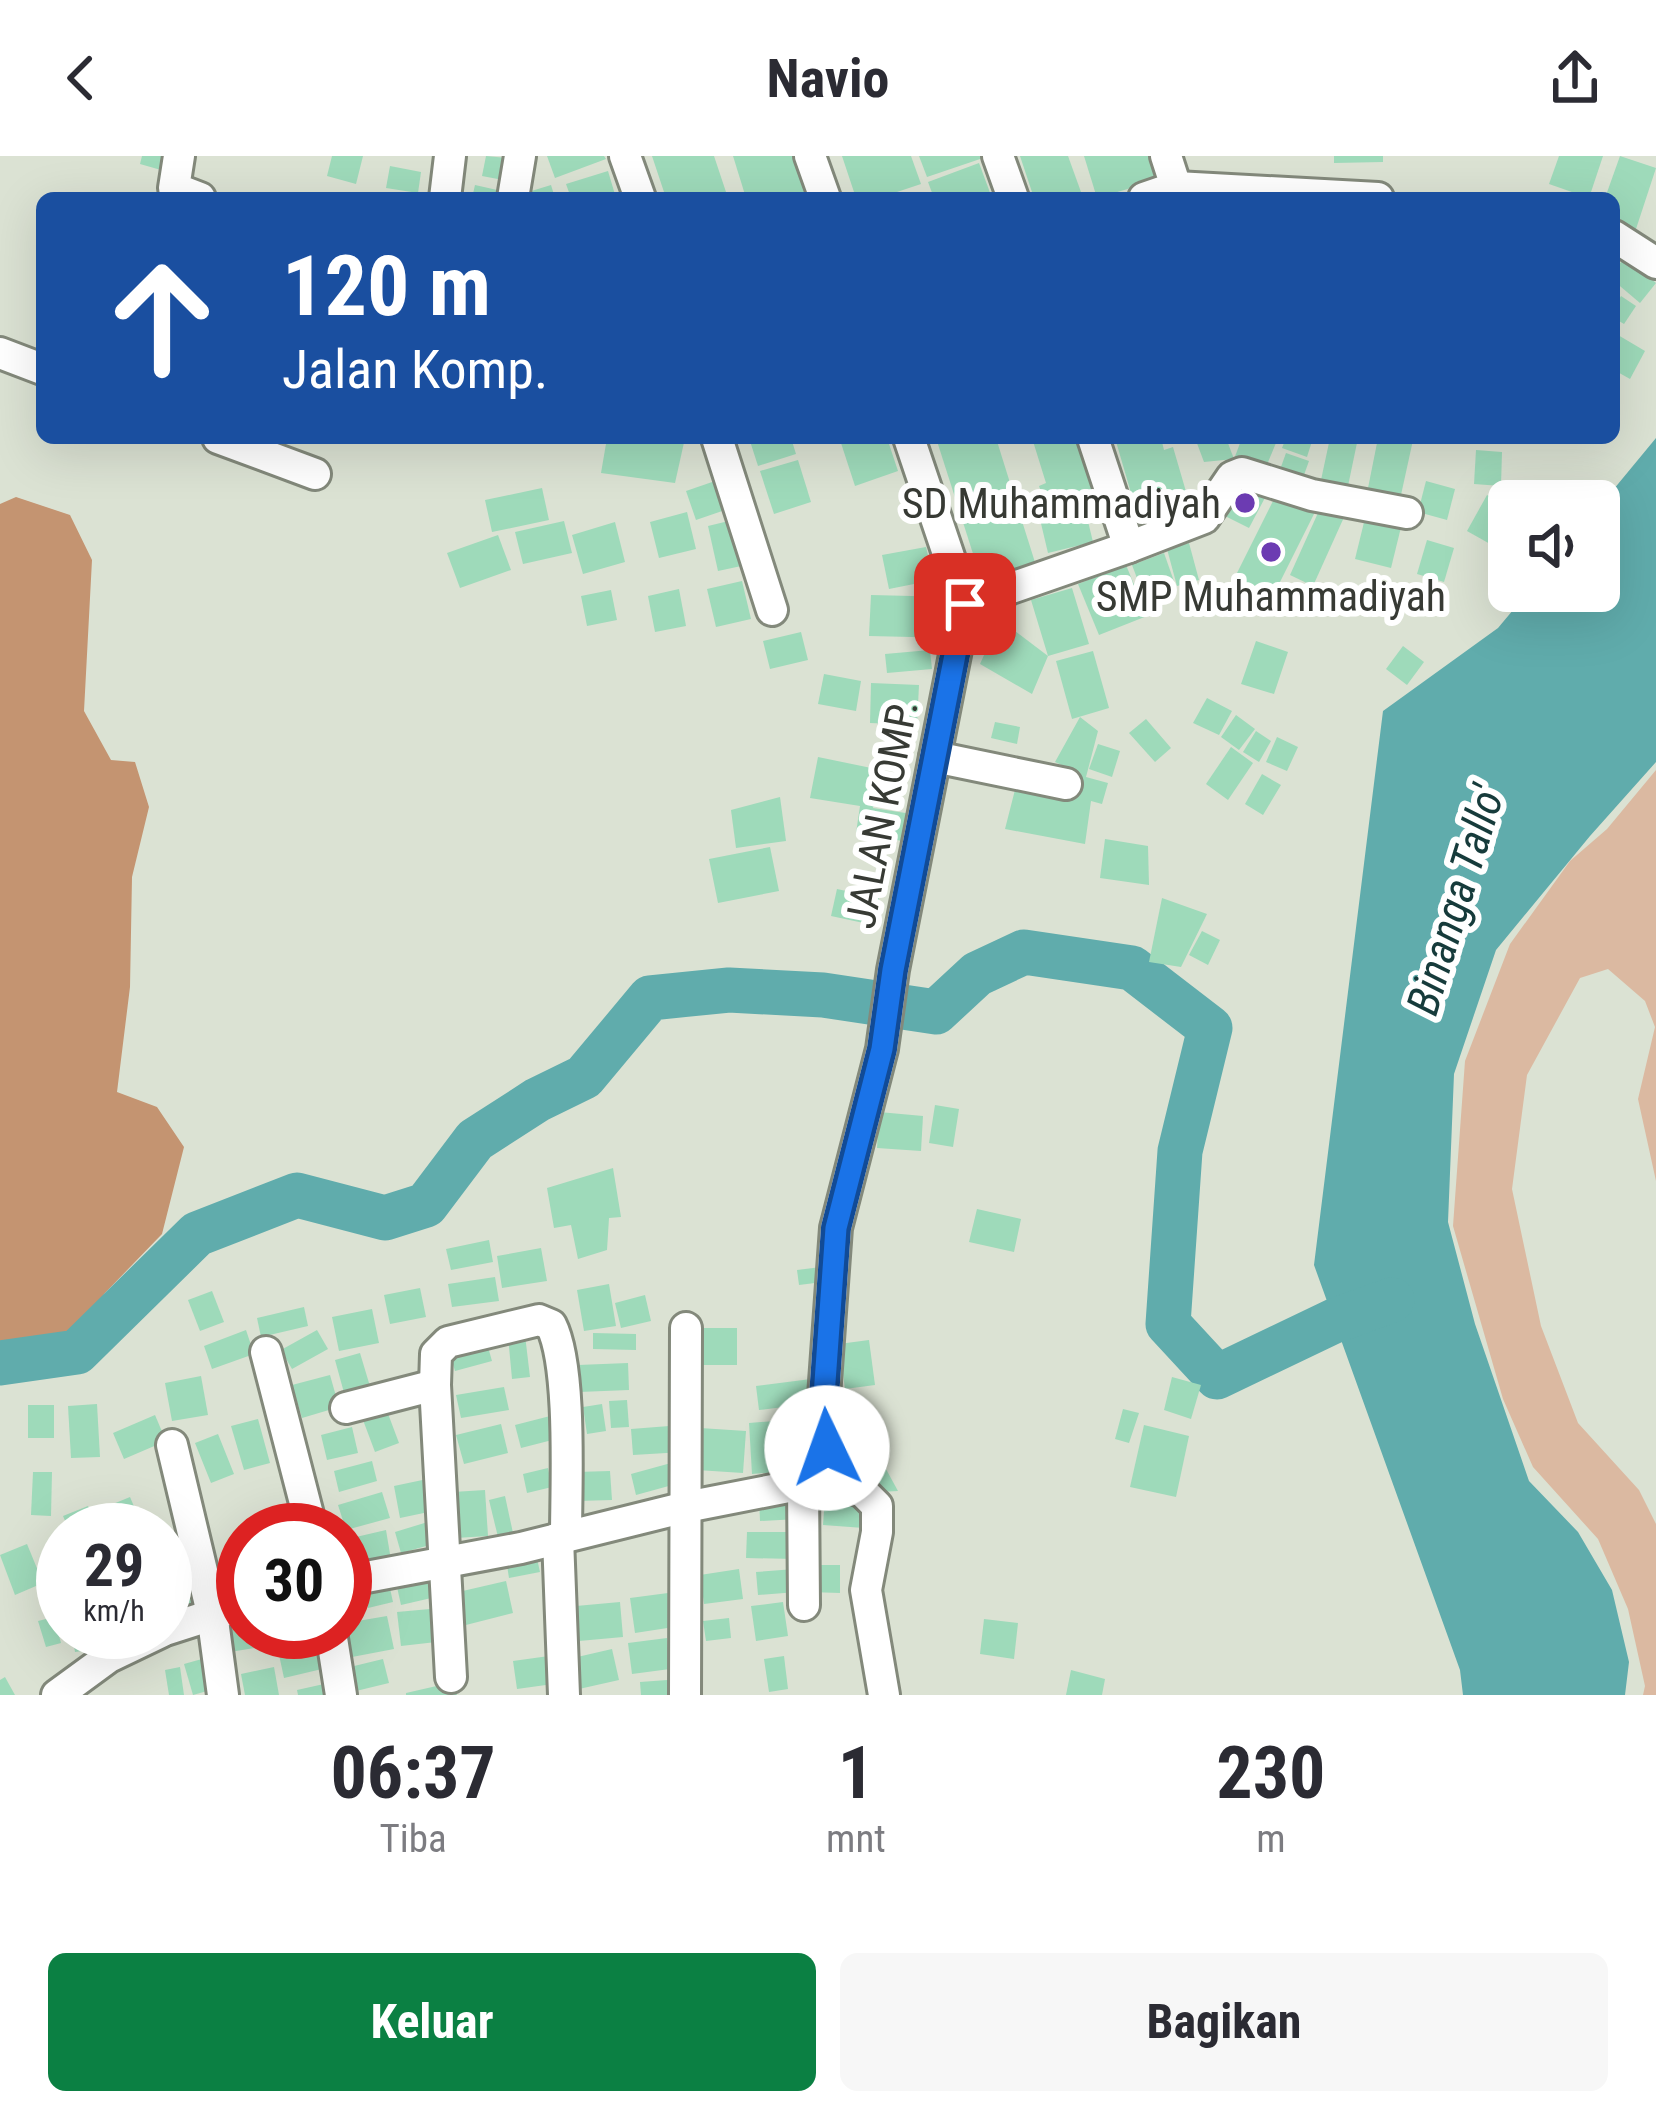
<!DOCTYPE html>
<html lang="id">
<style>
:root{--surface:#fff;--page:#f7f7f7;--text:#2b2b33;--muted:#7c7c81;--accent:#0b8043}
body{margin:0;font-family:"Roboto Condensed",sans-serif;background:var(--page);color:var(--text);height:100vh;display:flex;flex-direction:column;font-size:45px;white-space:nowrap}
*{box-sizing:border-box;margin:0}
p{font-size:39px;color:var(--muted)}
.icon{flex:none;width:66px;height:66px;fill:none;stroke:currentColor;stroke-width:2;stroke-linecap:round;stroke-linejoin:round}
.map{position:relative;height:1539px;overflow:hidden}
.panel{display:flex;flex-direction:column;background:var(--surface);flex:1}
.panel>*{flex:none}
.top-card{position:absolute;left:36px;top:36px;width:1584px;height:252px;border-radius:18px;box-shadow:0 12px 48px #0002;background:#1a4fa0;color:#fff;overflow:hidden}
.controls{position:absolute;left:1488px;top:324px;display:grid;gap:24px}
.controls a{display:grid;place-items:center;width:132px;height:132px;border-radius:18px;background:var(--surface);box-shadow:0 12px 48px #0002;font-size:60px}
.speed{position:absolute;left:36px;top:1347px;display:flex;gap:24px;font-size:60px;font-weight:700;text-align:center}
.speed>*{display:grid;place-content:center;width:156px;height:156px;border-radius:50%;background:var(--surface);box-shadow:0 12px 48px #0002;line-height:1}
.speed small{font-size:30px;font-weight:400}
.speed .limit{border:18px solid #d22;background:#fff;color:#111}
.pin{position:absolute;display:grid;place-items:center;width:102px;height:102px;color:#fff;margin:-51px;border-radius:24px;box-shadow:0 6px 18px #0006}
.me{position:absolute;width:132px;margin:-66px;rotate:357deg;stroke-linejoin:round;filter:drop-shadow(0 0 9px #0008)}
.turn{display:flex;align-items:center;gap:42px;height:252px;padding:0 48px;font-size:54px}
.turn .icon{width:156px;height:156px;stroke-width:2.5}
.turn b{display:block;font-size:84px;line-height:102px}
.eta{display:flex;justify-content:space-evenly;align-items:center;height:204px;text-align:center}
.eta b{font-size:72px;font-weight:700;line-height:84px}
.button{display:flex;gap:24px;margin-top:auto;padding:24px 48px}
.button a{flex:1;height:138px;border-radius:18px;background:var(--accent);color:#fff;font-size:48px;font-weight:700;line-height:138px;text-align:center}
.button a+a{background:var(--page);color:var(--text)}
header{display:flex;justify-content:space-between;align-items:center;height:156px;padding:0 48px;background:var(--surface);font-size:54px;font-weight:700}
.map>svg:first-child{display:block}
.green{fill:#dbb9a1}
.forest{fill:#c49471}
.water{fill:#60acac}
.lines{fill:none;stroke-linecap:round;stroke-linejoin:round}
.river{stroke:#60acac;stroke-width:45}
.building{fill:#9edaba}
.street-casing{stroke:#83897b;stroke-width:36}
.street{stroke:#fff;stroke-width:30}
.route-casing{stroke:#114b97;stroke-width:30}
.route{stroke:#1a73e8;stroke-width:21}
.poi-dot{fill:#6c3bb2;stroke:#fff;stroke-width:4.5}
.labels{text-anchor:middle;stroke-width:12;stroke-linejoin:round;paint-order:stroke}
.poi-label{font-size:42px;fill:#373a34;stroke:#fff;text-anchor:end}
.street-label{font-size:42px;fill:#373a34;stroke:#fff}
.water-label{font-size:45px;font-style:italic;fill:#163b3b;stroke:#fff}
</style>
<header><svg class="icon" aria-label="back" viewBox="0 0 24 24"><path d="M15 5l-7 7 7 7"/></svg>Navio<svg class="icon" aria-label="share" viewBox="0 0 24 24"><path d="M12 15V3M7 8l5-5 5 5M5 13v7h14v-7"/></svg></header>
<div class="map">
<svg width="1656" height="1539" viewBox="0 0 1656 1539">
<rect width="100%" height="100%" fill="#dbe2d3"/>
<!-- green -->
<path class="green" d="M1656,614V1025L1638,943L1655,871L1645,845L1608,813L1580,822L1527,919L1512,1033L1541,1170L1578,1267L1639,1334L1656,1368V1539H1643L1645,1530L1628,1453L1598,1383L1533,1311L1503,1243L1453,1070L1465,905L1510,788L1570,705L1607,673Z"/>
<!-- forest -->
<path class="forest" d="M16,341L70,359L92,404L84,555L111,604L135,606L149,651L132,721L130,831L117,936L157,951L184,991L162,1078L105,1137L67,1186L0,1198V348Z"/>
<!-- water -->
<path class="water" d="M1656,282V606L1590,680L1496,794L1454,918L1448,1066L1475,1168L1529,1325L1578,1376L1612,1434L1629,1506L1625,1539H1463L1460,1514L1314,1109L1383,555L1498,472L1529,435H1599V351Z"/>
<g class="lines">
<!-- river -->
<path class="river" d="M0,1207L77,1196L197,1078L297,1039L385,1062L426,1049L475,984L537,944L584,921L650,842L729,834L823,839L936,856L977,818L1024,796L1132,812L1210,872L1180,995L1168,1168L1217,1221L1334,1165L1392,1144"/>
</g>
<!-- building -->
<g class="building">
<path d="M142,0H165L161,14L140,8Z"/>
<path d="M332,0H363L356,28L327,20Z"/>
<path d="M486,0L507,2L503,24L482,20Z"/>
<path d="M547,0H604L606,3L555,22Z"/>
<path d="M652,0H714L728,42H666Z"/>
<path d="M733,0H795L808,42H746Z"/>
<path d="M842,0H911L921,28L879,42H856Z"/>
<path d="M919,0H986V1L927,21Z"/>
<path d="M1020,0H1068L1081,36L1062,42H1034Z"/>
<path d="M1084,0H1150L1158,24L1097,42Z"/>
<path d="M1334,0H1383V6L1334,7Z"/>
<path d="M1559,0H1603L1589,42L1549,28Z"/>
<path d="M1620,0L1656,12L1636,73L1614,64V42H1605Z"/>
<path d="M979,7L992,42H934L928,26Z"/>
<path d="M390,10L421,16L418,37L386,32Z"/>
<path d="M608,15L616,42H571L566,28Z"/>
<path d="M475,29L506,36L504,42H472Z"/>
<path d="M551,29L555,42H512V41Z"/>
<path d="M1625,101L1656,127L1640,147L1614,125V115Z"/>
<path d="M1621,140L1636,150L1624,168L1614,162V152Z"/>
<path d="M1618,179L1645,195L1630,223L1614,214Z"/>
<path d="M607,282H685L675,327L601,317Z"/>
<path d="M749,282H791L796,298L758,310Z"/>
<path d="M847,282H887L898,315L855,330L840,284Z"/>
<path d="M936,282H996L1038,416L984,432Z"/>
<path d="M1032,282H1083L1108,335L1048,356L1039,330L1046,327Z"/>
<path d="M1115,282H1161L1164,294L1173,291L1187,339L1136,354Z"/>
<path d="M1195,282H1226L1234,303L1204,306Z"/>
<path d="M1242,282H1278L1264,316L1234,303Z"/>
<path d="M1286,282H1313L1307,301L1282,292Z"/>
<path d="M1330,282H1358L1348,330L1321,324Z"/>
<path d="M1378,282L1413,284L1401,339L1368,332Z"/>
<path d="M1476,294L1502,296L1501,330L1474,328Z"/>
<path d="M1286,297L1309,305L1300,330L1277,322Z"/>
<path d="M798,304L811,346L774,358L760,315Z"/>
<path d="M1240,321L1268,336L1249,372L1221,358Z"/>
<path d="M718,324L728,353L696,364L686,335Z"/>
<path d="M1426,325L1455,333L1447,364L1418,356Z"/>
<path d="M542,332L549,364L492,376L485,344Z"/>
<path d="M1279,333L1317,352L1263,460L1225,441Z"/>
<path d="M1487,339L1509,351V374L1499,393L1467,375Z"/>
<path d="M1322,348L1345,359L1313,430L1290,419Z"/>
<path d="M1084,349L1093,386L1048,397L1039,359Z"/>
<path d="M1368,350L1404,359L1391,412L1355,403Z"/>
<path d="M687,356L696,393L659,402L650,366Z"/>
<path d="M737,363L746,409L718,415L708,370Z"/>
<path d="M564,365L572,397L523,408L515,376Z"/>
<path d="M615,366L625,406L583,418L572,379Z"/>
<path d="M498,379L511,414L460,432L447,397Z"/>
<path d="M1427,384L1454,392L1444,426L1417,418Z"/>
<path d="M1189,387L1199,424L1177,430L1167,393Z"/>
<path d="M926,391L934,424L889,433L882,399Z"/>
<path d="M1164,397L1176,431L1145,443L1132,409Z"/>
<path d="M1126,409L1147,460L1099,479L1078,428Z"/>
<path d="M742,425L751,463L716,471L707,433Z"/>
<path d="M1072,432L1089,488L1048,500L1032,538L980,508L989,488L982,482L994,459L1048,500L1031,444Z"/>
<path d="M679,433L686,470L655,476L648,440Z"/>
<path d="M611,434L617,464L587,470L581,440Z"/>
<path d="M871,439L953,441L955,482L869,480Z"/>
<path d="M801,476L808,504L770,513L763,485Z"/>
<path d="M1256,485L1288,496L1274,538L1241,528Z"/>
<path d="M1403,490L1424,506L1407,529L1386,513Z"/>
<path d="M930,494L932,513L887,517L885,498Z"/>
<path d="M1093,495L1109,552L1072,563L1056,505Z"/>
<path d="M824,518L861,525L856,555L818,548Z"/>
<path d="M871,527L919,529L917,569L870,567Z"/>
<path d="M1207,542L1232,555L1219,579L1193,567Z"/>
<path d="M1236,559L1255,573L1239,594L1221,581Z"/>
<path d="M1080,561L1098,575L1086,621L1108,627L1102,648L1091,645L1085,688L1005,673L1017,626L1075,641L1081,618L1055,606Z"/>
<path d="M1146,563L1171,592L1155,606L1129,577Z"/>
<path d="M995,566L1020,571L1017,588L991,582Z"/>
<path d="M1256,575L1271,585L1259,606L1243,596Z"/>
<path d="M1277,581L1298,591L1287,615L1266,606Z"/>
<path d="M1098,588L1120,595L1112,621L1089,613Z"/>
<path d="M1231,591L1253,607L1228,644L1206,628Z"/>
<path d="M818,601L881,614L873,652L912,658L908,686L856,677L860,650L810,642Z"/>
<path d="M1262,618L1281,629L1263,659L1245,648Z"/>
<path d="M780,641L786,685L736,692L731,654Z"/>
<path d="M1105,683L1148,690L1149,729L1100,722Z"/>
<path d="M770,691L779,735L718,747L709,703Z"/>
<path d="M837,733L879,742L873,769L831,760Z"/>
<path d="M1162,742L1207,758L1181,811L1149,806Z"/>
<path d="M1202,775L1220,784L1208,809L1189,799Z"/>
<path d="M935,949L959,953L953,991L929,987Z"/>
<path d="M879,956L923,960L921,995L877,992Z"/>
<path d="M613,1012L621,1061L609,1062L607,1094L578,1103L571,1069L554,1072L547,1032Z"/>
<path d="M977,1053L1021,1063L1014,1096L969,1086Z"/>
<path d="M489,1084L493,1106L451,1114L446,1093Z"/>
<path d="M541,1092L547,1125L502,1132L497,1100Z"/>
<path d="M821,1111L823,1126L799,1129L797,1114Z"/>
<path d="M495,1121L499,1145L452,1151L448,1128Z"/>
<path d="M609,1128L616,1170L584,1175L577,1134Z"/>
<path d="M420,1132L426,1161L390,1168L384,1139Z"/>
<path d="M212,1135L224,1166L200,1175L188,1144Z"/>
<path d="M645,1139L651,1165L621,1172L615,1147Z"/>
<path d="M304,1151L308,1170L261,1181L257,1162Z"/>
<path d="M372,1153L379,1187L339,1195L332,1161Z"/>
<rect x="700" y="1172" width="37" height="37"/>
<path d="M246,1174L254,1198L212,1213L204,1190Z"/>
<path d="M317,1174L328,1193L292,1213L281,1194Z"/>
<path d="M593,1177L636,1178V1194L593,1193Z"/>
<path d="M525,1179L530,1221L512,1223L508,1180Z"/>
<path d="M486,1184L492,1205L455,1215L449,1195Z"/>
<path d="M869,1184L875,1229L845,1233L839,1188Z"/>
<path d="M360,1197L372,1237L346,1244L335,1204Z"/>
<path d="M628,1207L629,1234L579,1236L578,1209Z"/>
<path d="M330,1219L339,1251L302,1262L292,1229Z"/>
<path d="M201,1220L208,1259L172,1265L165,1227Z"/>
<path d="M1172,1221L1201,1229L1191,1263L1164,1254Z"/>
<path d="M811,1223L815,1247L759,1254L756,1230Z"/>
<path d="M504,1231L509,1254L461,1262L456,1239Z"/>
<path d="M627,1244L629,1271L611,1272L609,1245Z"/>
<path d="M97,1248L100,1301L71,1302L68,1250Z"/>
<path d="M602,1248L606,1275L587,1278L583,1251Z"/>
<rect x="28" y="1249" width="26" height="33"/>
<path d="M1123,1253L1139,1257L1129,1287L1115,1283Z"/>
<path d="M387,1255L399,1287L375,1296L363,1264Z"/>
<path d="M558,1258L564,1281L521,1292L515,1269Z"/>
<path d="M155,1259L166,1285L124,1303L113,1277Z"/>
<path d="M258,1263L270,1307L244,1314L231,1270Z"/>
<path d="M775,1265L779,1316L752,1318L749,1267Z"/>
<path d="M501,1268L508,1297L464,1308L456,1279Z"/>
<path d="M682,1269L683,1296L633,1299L631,1273Z"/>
<path d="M1144,1269L1189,1280L1176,1341L1130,1331Z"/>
<path d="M352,1271L358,1297L327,1304L321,1279Z"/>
<path d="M781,1271L815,1272L813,1308L780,1306Z"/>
<path d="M700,1272L746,1275L743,1317L697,1314Z"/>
<path d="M218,1278L234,1318L211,1327L195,1287Z"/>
<path d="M881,1304L898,1335L879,1336L848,1324L847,1305Z"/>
<path d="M372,1305L377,1325L339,1336L334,1315Z"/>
<path d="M671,1307L676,1328L636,1339L631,1318Z"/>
<path d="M548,1312L552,1331L527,1337L523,1318Z"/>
<path d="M610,1315L612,1344L577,1345L576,1316Z"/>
<path d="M33,1316H52L51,1360L31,1359Z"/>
<path d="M432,1322L438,1354L400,1362L394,1330Z"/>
<path d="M485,1334L488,1380L456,1382L453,1336Z"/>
<path d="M382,1336L390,1362L346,1374L338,1349Z"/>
<path d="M796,1339L798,1363L760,1365L759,1342Z"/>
<path d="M505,1340L513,1377L498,1381L489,1344Z"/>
<path d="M130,1341L144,1374H110L101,1353Z"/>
<path d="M825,1341L866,1344L864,1372L823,1369Z"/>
<path d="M300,1344L310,1374H264L258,1358Z"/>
<path d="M88,1350L98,1374H69L63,1360Z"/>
<path d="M431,1365L437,1387L401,1397L395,1376Z"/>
<path d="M386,1374L391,1404L362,1410L361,1404L352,1406L348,1390L357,1387L356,1381Z"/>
<path d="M747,1376H794V1403L746,1402Z"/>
<path d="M27,1388L43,1427L15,1439L0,1399Z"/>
<path d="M183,1389L190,1413L165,1420V1394Z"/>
<path d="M536,1398L540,1416L509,1422L506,1403Z"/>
<path d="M810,1409H840V1437L809,1436Z"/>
<path d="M739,1413L743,1443L704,1448L700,1419Z"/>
<path d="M795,1413L797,1436L758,1439L756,1416Z"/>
<path d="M434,1414L440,1440L401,1449L395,1422Z"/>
<path d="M191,1422L197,1451L165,1458V1428Z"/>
<path d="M506,1425L513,1457L462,1470L454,1437Z"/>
<path d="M389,1428L393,1446L368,1452L364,1433Z"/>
<path d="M668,1437L674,1471L635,1477L630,1442Z"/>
<path d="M620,1446L623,1481L579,1485L576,1450Z"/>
<path d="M783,1446L788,1480L756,1485L751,1450Z"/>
<path d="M441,1452L445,1485L401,1490L397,1456Z"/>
<path d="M387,1460L394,1493L352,1501L346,1467Z"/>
<path d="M54,1461L61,1487L46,1491L38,1465Z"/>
<path d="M729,1462L731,1482L706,1485L703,1465Z"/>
<path d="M984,1463L1018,1467L1014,1503L980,1498Z"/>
<path d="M243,1471V1476H272L274,1489L230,1496L226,1474Z"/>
<path d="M72,1476H106L109,1491L75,1496Z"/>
<path d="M277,1476H325V1478L279,1488Z"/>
<path d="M667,1482L670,1513L632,1518L628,1487Z"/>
<path d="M316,1486L322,1513L284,1522L278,1494Z"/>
<path d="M612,1493L619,1524L579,1533L573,1502Z"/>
<path d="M549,1500L553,1528L517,1533L513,1505Z"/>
<path d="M784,1500L788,1533L769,1536L764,1503Z"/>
<path d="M209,1501L218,1532L193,1539L184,1508Z"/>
<path d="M383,1503L389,1527L356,1535L350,1511Z"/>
<path d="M180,1511L184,1539H169L165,1514Z"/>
<path d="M274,1511L279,1539H245L241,1518Z"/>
<path d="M1071,1514L1105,1523L1102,1539H1066Z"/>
<path d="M5,1521L15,1539H0V1524Z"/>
<path d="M681,1523L682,1539H641L640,1526Z"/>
<path d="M454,1526L457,1539H406V1537Z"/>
<path d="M324,1528L326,1539H298L297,1534Z"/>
</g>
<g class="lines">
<!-- street casing -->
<g class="street-casing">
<g id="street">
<path d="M179,0L174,32L200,42"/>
<path d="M625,0L640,42"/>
<path d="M810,0L825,42"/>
<path d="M998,0L1013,42"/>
<path d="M1176,31L1378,42"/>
<path d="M445,42L450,0"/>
<path d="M513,42L520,0"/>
<path d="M1144,42L1176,31L1166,0"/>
<path d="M1614,80L1656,107"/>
<path d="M0,197L42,213"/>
<path d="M218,282L315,318"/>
<path d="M717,282L772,454"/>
<path d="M1129,391L1204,362L1232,321L1242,317L1312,339L1407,357"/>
<path d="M965,448L1129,391L1093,282"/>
<path d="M935,601L1066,628"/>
<path d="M266,1196L312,1374"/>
<path d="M435,1229L436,1198L448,1186L539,1164L551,1169C572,1210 566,1331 566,1380"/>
<path d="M346,1252L435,1229L451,1521"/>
<path d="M172,1289L212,1457L223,1539"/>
<path d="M803,1328L804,1449"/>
<path d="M558,1382L564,1539"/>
<path d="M345,1425L521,1392L686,1351L829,1323"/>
<path d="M165,1474L243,1449"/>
<path d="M331,1476L341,1539"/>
<path d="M57,1539L109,1501L161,1476"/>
<path d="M685,1539L686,1172"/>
<path d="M884,1539L866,1434L877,1376V1350L863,1336L829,1323L824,1240L836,1072L882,893L893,814L965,448L909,282"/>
</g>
</g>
<!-- street -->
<use href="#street" class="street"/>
</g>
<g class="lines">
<!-- route casing -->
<g class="route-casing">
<path id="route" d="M827,1292L824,1240L836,1072L882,893L893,814L965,448"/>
</g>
<!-- route -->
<use href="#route" class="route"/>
</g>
<!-- markers -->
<g class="poi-dot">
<circle cx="1245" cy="347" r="12"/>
<circle cx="1271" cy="396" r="12"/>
</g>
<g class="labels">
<!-- poi labels -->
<g class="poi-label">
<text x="1221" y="362">SD Muhammadiyah</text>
<text x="1271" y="455" text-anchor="middle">SMP Muhammadiyah</text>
</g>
<!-- street labels -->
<g class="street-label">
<text transform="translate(881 658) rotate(-79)" y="15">JALAN KOMP.</text>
</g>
<!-- water labels -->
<g class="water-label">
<text transform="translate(1455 744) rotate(-73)" y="16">Binanga Tallo'</text>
</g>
</g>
</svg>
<div class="controls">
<a><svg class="icon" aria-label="sound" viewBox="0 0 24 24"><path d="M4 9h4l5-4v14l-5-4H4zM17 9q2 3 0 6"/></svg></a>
</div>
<div class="speed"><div>29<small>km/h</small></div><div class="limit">30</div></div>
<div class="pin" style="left:965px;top:448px;background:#d93025"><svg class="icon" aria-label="arrive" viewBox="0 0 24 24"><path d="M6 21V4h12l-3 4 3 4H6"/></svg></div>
<svg class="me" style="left:827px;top:1292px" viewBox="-20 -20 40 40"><circle r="19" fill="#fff"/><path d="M0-13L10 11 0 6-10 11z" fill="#1a73e8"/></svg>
<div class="top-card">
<div class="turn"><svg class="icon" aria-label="ahead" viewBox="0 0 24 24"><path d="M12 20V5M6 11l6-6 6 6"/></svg><div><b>120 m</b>Jalan Komp.</div></div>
</div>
</div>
<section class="panel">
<div class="eta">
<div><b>06:37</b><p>Tiba</p></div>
<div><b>1</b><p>mnt</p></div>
<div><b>230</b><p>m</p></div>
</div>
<div class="button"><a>Keluar</a><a>Bagikan</a></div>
</section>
